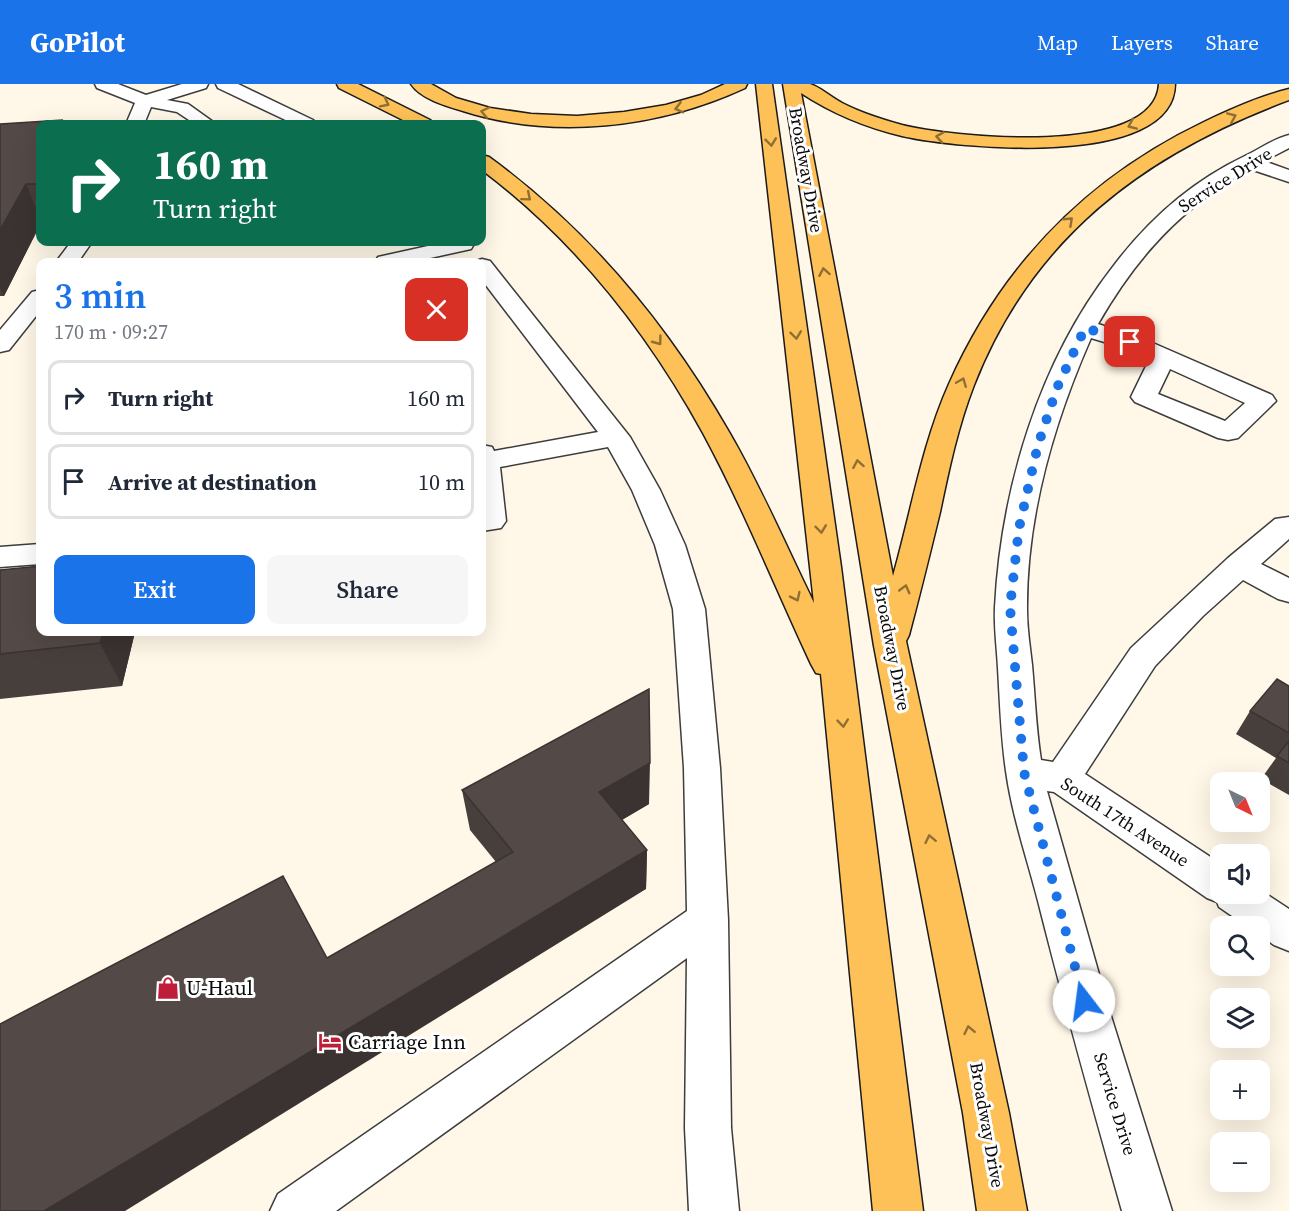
<!DOCTYPE html>
<meta charset="utf-8">
<style>
:root{--surface:#fff;--page:#f6f6f7;--text:#1f2937;--muted:#747a83;--line:#e0e1e3;--accent:#1a73e8}
body{margin:0;font-family:"Source Serif 4",serif;background:var(--page);color:var(--text);height:100vh;display:flex;flex-direction:column;font-size:22px;white-space:nowrap}
*{box-sizing:border-box;margin:0}
p{font-size:20px;color:var(--muted)}
.icon{flex:none;width:33px;height:33px;fill:none;stroke:currentColor;stroke-width:2;stroke-linecap:round;stroke-linejoin:round}
.map{position:relative;flex:1;overflow:hidden}
.panel{position:absolute;left:36px;top:174px;width:450px;height:378px;display:flex;flex-direction:column;background:var(--surface);border-radius:12px;box-shadow:0 6px 24px #0002}
.panel>*{flex:none}
.top-card{position:absolute;left:36px;top:36px;width:450px;height:126px;border-radius:12px;box-shadow:0 6px 24px #0002;background:#0b6e4f;color:#fff;overflow:hidden}
.needle{width:39px;rotate:137deg}
.buttons{position:absolute;left:1210px;top:688px;display:grid;gap:12px}
.buttons a{display:grid;place-items:center;width:60px;height:60px;border-radius:12px;background:var(--surface);box-shadow:0 6px 24px #0002;font-size:30px}
.pin{position:absolute;display:grid;place-items:center;width:51px;height:51px;color:#fff;margin:-26px;border-radius:12px;box-shadow:0 3px 9px #0006}
.me{position:absolute;width:66px;margin:-33px;rotate:345deg;stroke-linejoin:round;filter:drop-shadow(0 0 4px #0008)}
.turn{display:flex;align-items:center;gap:21px;height:126px;padding:0 18px;font-size:27px}
.turn .icon{width:78px;height:78px;stroke-width:2.5}
.turn b{display:block;font-size:42px;line-height:51px}
.round{display:grid;place-items:center;flex:none;width:63px;height:63px;border-radius:12px;background:var(--page)}
.head{display:flex;align-items:center;justify-content:space-between;height:102px;padding:0 18px}
h1{font-size:36px;font-weight:600;line-height:45px;color:var(--accent)}
.button{display:flex;gap:12px;margin-top:auto;padding:12px 18px}
.button a{flex:1;height:69px;border-radius:12px;background:var(--accent);color:#fff;font-size:24px;font-weight:600;line-height:69px;text-align:center}
.button a+a{background:var(--page);color:var(--text)}
ul{padding:0;list-style:none}
li{display:flex;align-items:center;gap:18px;height:75px;margin:0 12px 9px;padding:0 6px;border:3px solid var(--line);border-radius:12px}
li div{flex:1}
li b{display:block;font-size:22px}
li em{font-style:normal}
header{display:flex;align-items:center;gap:36px;box-sizing:border-box;height:84px;padding:0 30px;background:var(--accent);color:#fff}
header strong{font-size:28px}
nav{display:flex;gap:33px;margin-inline-start:auto;font-size:21px}
.map>svg:first-child{display:block}
.lines{fill:none;stroke-linecap:round;stroke-linejoin:round}
.minor-casing{stroke:#3d3d3d;stroke-width:3}
.major-casing{stroke:#1b1b1b;stroke-width:3}
.minor{fill:#fff;fill-rule:evenodd}
.major{fill:#fec157;fill-rule:evenodd}
.wall{fill:#473f3c}
.shaded-wall{fill:#3a3331}
.building{fill:#534946;stroke:#3a3331;stroke-width:1.5}
.oneway{stroke:#906f34}
.route{stroke:#1a73e8;stroke-width:10;stroke-dasharray:0 18}
.labels{text-anchor:middle;stroke-width:6;stroke-linejoin:round;paint-order:stroke}
.street-label{font-size:18px;fill:#0a0a0a;stroke:#fff}
.near-poi-label{font-size:21px;fill:#0a0a0a;stroke:#fff;text-anchor:start}
</style>
<header>
<strong>GoPilot</strong>
<nav><a>Map</a><a>Layers</a><a>Share</a></nav>
</header>
<div class="map">
<svg width="1289" height="1127" viewBox="0 0 1289 1127">
<rect width="100%" height="100%" fill="#fff7e7"/>
<g class="lines">
<!-- minor casing -->
<g class="minor-casing">
<g id="minor">
<path d="M95,0H118L146,11L182,0H208L206,4L167,16L188,20L216,40H195L177,28L151,23L144,40H126L135,19L97,4Z"/>
<path d="M216,0H238L313,36L316,40H294L218,4Z"/>
<path d="M1289,51V64L1264,77L1289,86V98L1250,85C1181,124 1137,172 1098,240L1139,253L1272,311L1276,317L1238,354L1228,356L1218,354L1135,318L1131,313L1149,276L1121,263L1091,254C1054,338 1026,433 1027,527C1027,545 1030,563 1032,581C1035,613 1036,645 1041,676L1053,678L1131,564L1228,474L1275,435L1289,433V455L1261,480L1289,494V518L1278,515L1243,496L1203,532L1155,582L1085,690L1221,780V810H1260V806L1289,825V867L1274,861L1260,851V843H1248L1219,823L1217,818L1207,814L1054,708L1047,707L1110,929L1172,1127H1122C1093,1024 1064,921 1038,817C1027,774 1012,731 1006,687C1001,653 1000,618 998,584C997,564 994,544 995,523C1001,405 1039,278 1112,184C1147,137 1192,97 1245,72C1260,65 1273,55 1289,51ZM1170,285L1245,319L1225,337L1158,310Z"/>
<path d="M71,158H92L78,178H56Z"/>
<path d="M446,158H472L474,160L471,165L412,178H375L378,173Z"/>
<path d="M482,175L490,177L630,353L660,406L685,461L705,525L720,684L728,836L731,1044L739,1127H689L685,1044L687,874L336,1127H270L278,1110L687,827L684,684L673,525L655,461L632,406L608,363L500,383L506,437L501,444L482,447V361L492,363L494,367L598,348L482,196V178H473Z"/>
<path d="M40,206V227L9,266L0,268V246L32,208Z"/>
<path d="M40,460V480L0,483V463Z"/>
</g>
</g>
<!-- major casing -->
<g class="major-casing">
<g id="major">
<path d="M337,0H358L430,36L433,40H411L339,4Z"/>
<path d="M411,0H431L456,14L490,24L531,30L577,32L624,28L666,21L701,11L725,0H747L745,4C659,44 554,56 463,27C446,22 421,15 411,0Z"/>
<path d="M756,0H772L841,483L923,1127H873L821,590L816,589L811,580C775,503 743,423 703,349C647,247 575,156 482,86V71L489,73C589,146 667,240 729,348C761,403 786,462 814,519Z"/>
<path d="M783,0C791,0 802,0 810,0C820,3 832,14 842,19C861,29 881,35 902,41C949,53 1155,75 1159,0H1175C1174,86 955,64 902,52C865,43 833,30 801,9L893,492C911,429 922,360 949,300C1002,181 1087,94 1204,38C1231,25 1260,12 1289,5V16C1144,70 1032,153 974,301C958,342 949,385 940,428C930,469 920,510 909,551L906,557L1009,1029L1027,1127H977L963,1029L874,562Z"/>
</g>
</g>
<!-- minor -->
<use href="#minor" class="minor"/>
<!-- major -->
<use href="#major" class="major"/>
</g>
<!-- wall -->
<g class="wall">
<path d="M0,40H40V141L4,212H0Z"/>
<path d="M0,486L40,548H135L122,602L0,615Z"/>
<path d="M1289,602V711L1261,695L1276,674L1236,650L1250,627Z"/>
<path d="M462,706L649,720L622,736L647,766L646,805L327,874L496,778L470,746Z"/>
</g>
<!-- shaded-wall -->
<g class="shaded-wall">
<path d="M26,100L40,134V141L4,212L0,204V146Z"/>
<path d="M103,548H135L122,602L100,559Z"/>
<path d="M650,679L649,720L601,748L599,708Z"/>
<path d="M647,766L646,805L125,1127H44Z"/>
</g>
<!-- building -->
<g class="building">
<path d="M62,36L60,40H40V100H26L0,146V40Z"/>
<path d="M40,482V548H103L100,559L0,570V486Z"/>
<path d="M1277,595L1289,602V649L1250,627Z"/>
<path d="M649,605L650,679L599,708L647,766L44,1127H0V940L283,792L327,874L513,768L462,706Z"/>
<path d="M1289,657V679L1277,672Z"/>
</g>
<!-- one-way arrows -->
<defs><path id="oneway-chevron" d="M-2-3.5L2.5 0L-2 3.5" fill="none" stroke-width="1.6" stroke-linecap="round" stroke-linejoin="round" transform="scale(1.5)"/></defs>
<g class="oneway">
<use href="#oneway-chevron" transform="translate(385 19) rotate(27)"/>
<use href="#oneway-chevron" transform="translate(679 24) rotate(166)"/>
<use href="#oneway-chevron" transform="translate(485 28) rotate(-168)"/>
<use href="#oneway-chevron" transform="translate(1232 33) rotate(-23)"/>
<use href="#oneway-chevron" transform="translate(1132 41) rotate(157)"/>
<use href="#oneway-chevron" transform="translate(940 53) rotate(-171)"/>
<use href="#oneway-chevron" transform="translate(771 58) rotate(83)"/>
<use href="#oneway-chevron" transform="translate(527 113) rotate(40)"/>
<use href="#oneway-chevron" transform="translate(1069 137) rotate(-43)"/>
<use href="#oneway-chevron" transform="translate(824 188) rotate(-100)"/>
<use href="#oneway-chevron" transform="translate(796 251) rotate(83)"/>
<use href="#oneway-chevron" transform="translate(658 257) rotate(53)"/>
<use href="#oneway-chevron" transform="translate(962 298) rotate(-68)"/>
<use href="#oneway-chevron" transform="translate(858 380) rotate(-100)"/>
<use href="#oneway-chevron" transform="translate(821 445) rotate(83)"/>
<use href="#oneway-chevron" transform="translate(905 505) rotate(-75)"/>
<use href="#oneway-chevron" transform="translate(796 513) rotate(64)"/>
<use href="#oneway-chevron" transform="translate(843 639) rotate(84)"/>
<use href="#oneway-chevron" transform="translate(930 755) rotate(-102)"/>
<use href="#oneway-chevron" transform="translate(969 946) rotate(-102)"/>
</g>
<g class="lines">
<!-- route -->
<path class="route" d="M1084,917L1024,688L1010,523L1019,444L1038,361L1057,304L1085,244L1130,258"/>
</g>
<!-- icons -->
<defs>
<g id="shop-bare" transform="scale(1.8)"><path d="M-5-2.5h2.3a2.7 3.5 0 0 1 5.4 0H5L5.5 6h-11ZM-1.5-2.5h3a1.5 2.3 0 0 0-3 0Z" fill="#be1e3a" stroke="#fff" stroke-width="2.5" paint-order="stroke"/></g>
<g id="hotel-bare" transform="scale(1.8)"><path d="M-6-4.5h1.5V1H6V5H4.5V3h-9V5H-6ZM-4 0a1.8 1.8 0 1 1 3.6 0ZM.5 0V-2.5h3Q6-2.5 6 0Z" fill="#be1e3a" stroke="#fff" stroke-width="2.5" paint-order="stroke"/></g>
</defs>
<g fill-rule="evenodd">
<use href="#shop-bare" x="168" y="904"/>
<use href="#hotel-bare" x="330" y="958"/>
</g>
<g class="labels">
<!-- street labels -->
<g class="street-label">
<text transform="translate(806 86) rotate(80)" y="6">Broadway Drive</text>
<text transform="translate(1225 96) rotate(-32)" y="6">Service Drive</text>
<text transform="translate(892 564) rotate(79)" y="6">Broadway Drive</text>
<text transform="translate(1125 738) rotate(33)" y="6">South 17th Avenue</text>
<text transform="translate(1115 1020) rotate(73)" y="6">Service Drive</text>
<text transform="translate(987 1041) rotate(80)" y="6">Broadway Drive</text>
</g>
<!-- near-poi labels -->
<g class="near-poi-label">
<text x="186" y="911">U-Haul</text>
<text x="348" y="965">Carriage Inn</text>
</g>
</g>
</svg>
<div class="buttons">
<a><svg class="needle" viewBox="-14 -14 28 28"><path d="M0-13l5 13h-10z" fill="#e53935"/><path d="M0 13l5-13h-10z" fill="#747a83"/></svg></a>
<a><svg class="icon" aria-label="sound" viewBox="0 0 24 24"><path d="M4 9h4l5-4v14l-5-4H4zM17 9q2 3 0 6"/></svg></a>
<a><svg class="icon" aria-label="search" viewBox="0 0 24 24"><circle cx="10" cy="10" r="6"/><path d="M15 15l6 6"/></svg></a>
<a><svg class="icon" aria-label="layers" viewBox="0 0 24 24"><path d="M12 4l9 5-9 5-9-5zM3 14l9 5 9-5"/></svg></a>
<a>+</a>
<a>−</a>
</div>
<div class="pin" style="left:1130px;top:258px;background:#d93025"><svg class="icon" aria-label="arrive" viewBox="0 0 24 24"><path d="M6 21V4h12l-3 4 3 4H6"/></svg></div>
<svg class="me" style="left:1084px;top:917px" viewBox="-20 -20 40 40"><circle r="19" fill="#fff"/><path d="M0-13L10 11 0 6-10 11z" fill="#1a73e8"/></svg>
<div class="top-card">
<div class="turn"><svg class="icon" aria-label="right" viewBox="0 0 24 24"><path d="M7 20v-9h11M14 6l5 5-5 5"/></svg><div><b>160 m</b>Turn right</div></div>
</div>
<section class="panel">
<div class="head"><div><h1>3 min</h1><p>170 m · 09:27</p></div><a class="round" style="background:#d93025;color:#fff"><svg class="icon" aria-label="close" viewBox="0 0 24 24"><path d="M6 6l12 12M18 6L6 18"/></svg></a></div>
<ul>
<li><svg class="icon" aria-label="right" viewBox="0 0 24 24"><path d="M7 20v-9h11M14 6l5 5-5 5"/></svg><div><b>Turn right</b></div><em>160 m</em></li>
<li><svg class="icon" aria-label="arrive" viewBox="0 0 24 24"><path d="M6 21V4h12l-3 4 3 4H6"/></svg><div><b>Arrive at destination</b></div><em>10 m</em></li>
</ul>
<div class="button"><a>Exit</a><a>Share</a></div>
</section>
</div>
